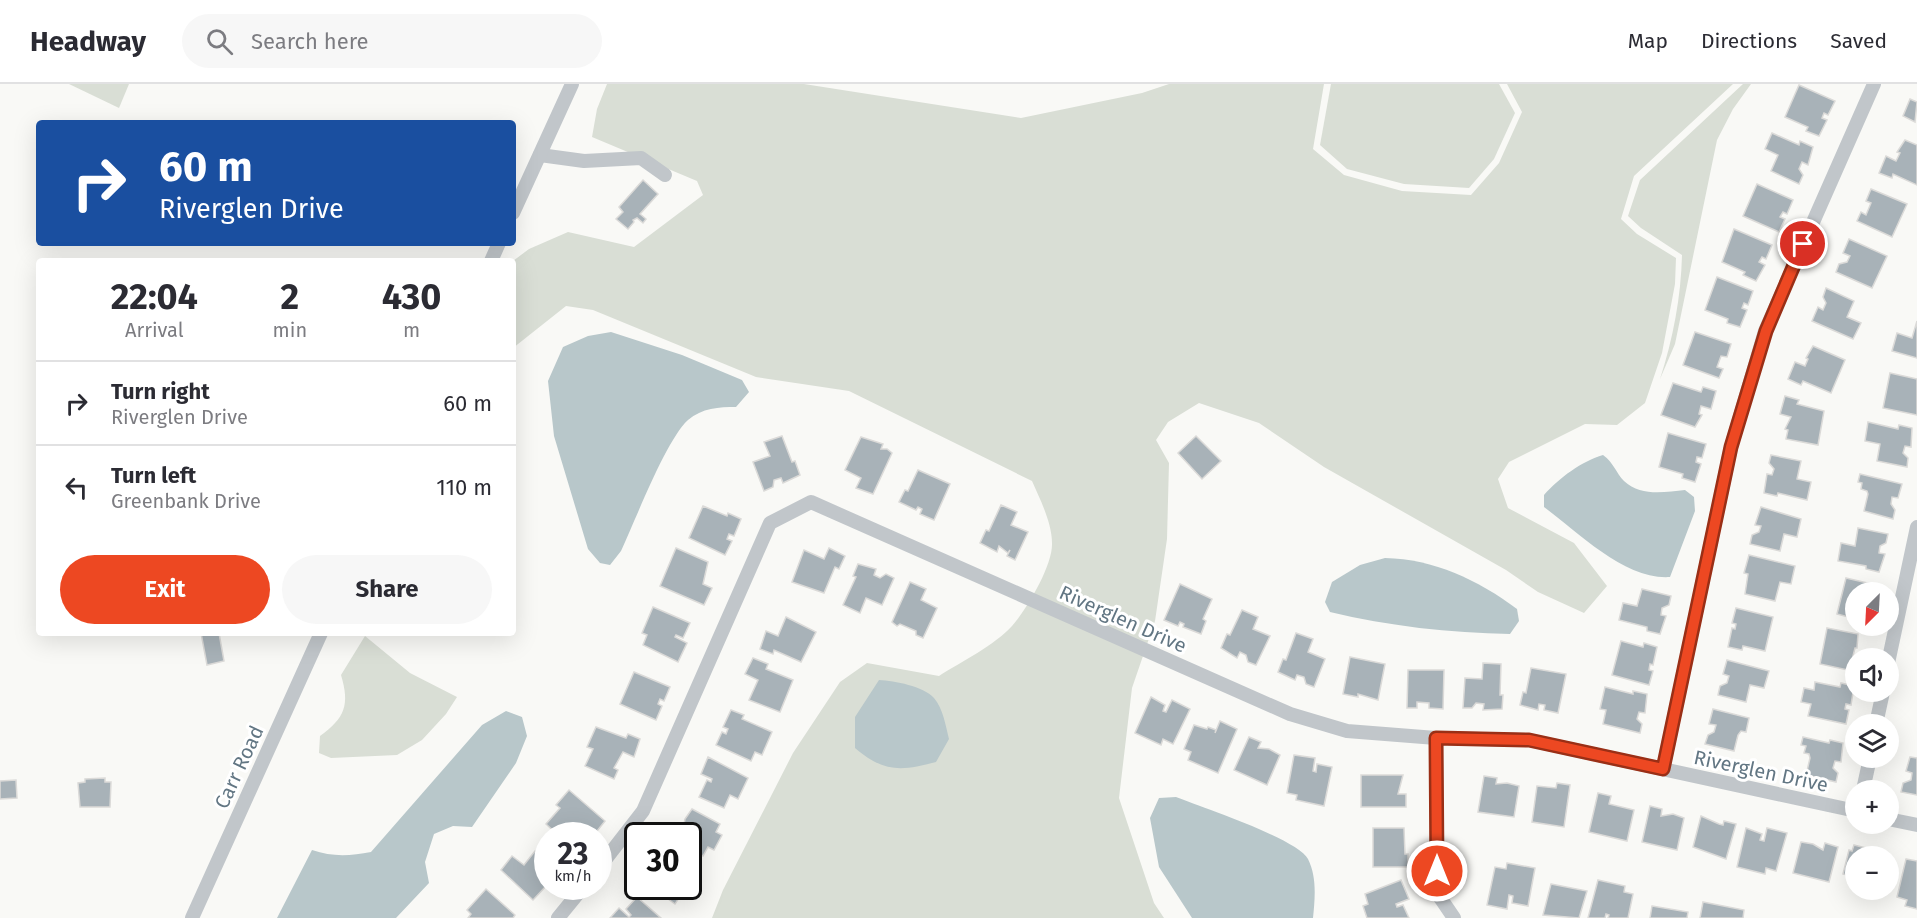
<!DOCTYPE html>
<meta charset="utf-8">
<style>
:root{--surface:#fff;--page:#f7f7f7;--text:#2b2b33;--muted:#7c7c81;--line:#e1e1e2;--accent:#ed4822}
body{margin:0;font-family:"Fira Sans",sans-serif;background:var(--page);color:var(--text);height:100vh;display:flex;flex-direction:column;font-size:22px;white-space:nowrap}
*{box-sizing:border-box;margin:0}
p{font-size:20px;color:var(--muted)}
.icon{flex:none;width:33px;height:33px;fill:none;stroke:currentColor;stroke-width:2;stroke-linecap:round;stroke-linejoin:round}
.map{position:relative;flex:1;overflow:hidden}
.details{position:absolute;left:36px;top:174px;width:480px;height:378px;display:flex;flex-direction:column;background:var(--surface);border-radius:6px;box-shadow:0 6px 24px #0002}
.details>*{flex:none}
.hud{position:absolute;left:36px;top:36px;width:480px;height:126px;border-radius:6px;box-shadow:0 6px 24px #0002;background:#1a4fa0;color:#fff;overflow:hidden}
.needle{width:39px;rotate:204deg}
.buttons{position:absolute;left:1845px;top:498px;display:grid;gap:12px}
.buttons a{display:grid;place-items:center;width:54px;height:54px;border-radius:50%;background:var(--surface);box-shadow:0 6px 24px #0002;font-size:30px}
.speed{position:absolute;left:534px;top:738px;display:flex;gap:12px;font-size:30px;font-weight:700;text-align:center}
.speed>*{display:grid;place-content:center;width:78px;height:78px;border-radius:50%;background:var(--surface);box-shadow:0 6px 24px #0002;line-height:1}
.speed small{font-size:15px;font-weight:400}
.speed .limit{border:3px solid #111;border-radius:9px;background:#fff;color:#111}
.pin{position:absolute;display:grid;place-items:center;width:51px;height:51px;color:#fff;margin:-26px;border:3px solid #fff;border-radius:50%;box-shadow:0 2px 6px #0007}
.me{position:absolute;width:66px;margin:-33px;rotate:0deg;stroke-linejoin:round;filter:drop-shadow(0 0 4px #0008)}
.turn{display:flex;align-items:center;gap:21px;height:126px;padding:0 24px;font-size:27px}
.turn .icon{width:78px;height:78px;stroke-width:2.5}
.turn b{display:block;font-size:42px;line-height:51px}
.eta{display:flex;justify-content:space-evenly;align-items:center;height:102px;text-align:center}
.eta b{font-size:36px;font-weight:700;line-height:42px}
.cta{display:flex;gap:12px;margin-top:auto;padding:12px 24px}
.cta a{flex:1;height:69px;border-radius:36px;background:var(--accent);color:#fff;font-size:24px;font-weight:700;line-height:69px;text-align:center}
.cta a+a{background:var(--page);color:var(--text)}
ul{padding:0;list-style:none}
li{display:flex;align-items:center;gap:18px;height:84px;padding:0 24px;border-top:2px solid var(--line)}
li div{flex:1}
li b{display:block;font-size:22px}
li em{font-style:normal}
header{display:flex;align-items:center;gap:36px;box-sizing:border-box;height:84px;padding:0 30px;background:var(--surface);border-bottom:2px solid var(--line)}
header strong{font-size:28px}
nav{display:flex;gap:33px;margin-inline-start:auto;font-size:21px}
.search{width:420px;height:54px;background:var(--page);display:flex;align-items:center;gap:15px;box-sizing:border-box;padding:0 21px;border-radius:33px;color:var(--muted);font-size:22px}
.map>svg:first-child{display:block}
.green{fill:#d9ded5}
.water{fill:#b8c7ca}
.building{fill:#a8b2b8;stroke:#dbdad8;stroke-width:1.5}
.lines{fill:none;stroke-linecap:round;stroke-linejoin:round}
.minor{stroke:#c1c6ca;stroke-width:14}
.route-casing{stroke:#9a2f16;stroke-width:15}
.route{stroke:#ed4822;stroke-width:10}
.labels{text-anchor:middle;stroke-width:6;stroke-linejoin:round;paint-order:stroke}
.street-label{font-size:20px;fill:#627683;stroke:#fff}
</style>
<header>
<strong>Headway</strong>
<div class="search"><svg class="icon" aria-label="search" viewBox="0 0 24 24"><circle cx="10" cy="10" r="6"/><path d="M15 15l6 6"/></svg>Search here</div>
<nav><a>Map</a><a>Directions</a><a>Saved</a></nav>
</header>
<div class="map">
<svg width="1917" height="834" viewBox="0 0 1917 834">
<rect width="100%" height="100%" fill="#f9f9f6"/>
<!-- green -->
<g class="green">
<path d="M69,0H129L119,24Z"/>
<path d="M607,0H804L1021,34L1142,9L1169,0H1324L1313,65L1344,91L1402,107L1471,111L1499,79L1522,28L1507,0H1733L1634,92L1621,135L1637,150L1676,174L1675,200L1662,269L1645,319L1617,341L1585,340L1509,378L1498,395L1508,424L1574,459L1607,502L1584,529L1538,508L1506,486L1324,383L1259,339L1199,319L1168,338L1156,356L1169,379L1167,455L1155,537L1132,604L1119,714L1154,819L1164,834H712L723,806L793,669L840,598L867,579L939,592C961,578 995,561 1012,542C1027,525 1053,481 1052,459C1052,439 1040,415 1032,397L849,307L756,293L593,226L566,222L513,264V177L529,165L568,148L634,163L703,111L697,97L592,53L597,25Z"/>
<path d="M1331,0H1499L1515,29L1494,75L1469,104L1404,100L1347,85L1320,61Z"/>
<path d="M1743,0H1751L1733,25L1717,56L1675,260L1660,295C1673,255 1681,213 1682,171L1641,144L1628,132L1640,96Z"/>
<path d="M365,552L410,589L457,613L446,630L422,656L397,671L331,674L319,669L320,652C345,634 350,621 341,591Z"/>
</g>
<!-- water -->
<g class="water">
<path d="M611,248L682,271L742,296L749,308L736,323C719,323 702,324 688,336C666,356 635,437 621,467L610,481L600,479L588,465L554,352L548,297L563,263L588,252Z"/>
<path d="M1603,371C1614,379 1616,389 1624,397C1641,413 1665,408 1685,406L1694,413L1695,427L1670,493C1625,496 1579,449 1544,423V411C1559,394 1582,377 1603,371Z"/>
<path d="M1385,474C1434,475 1478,496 1517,525L1519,537L1510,550C1450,549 1388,542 1330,528L1325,518L1332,498L1360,481Z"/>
<path d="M879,596C895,597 923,602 934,614C943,624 946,643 949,655L936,678C902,687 884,689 855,664V633Z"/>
<path d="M506,627L522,633L527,652L516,679L472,743L453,742L434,750L425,778L429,799L396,834H277L312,766C332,773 350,772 371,768L482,641Z"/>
<path d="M1176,713C1201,723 1298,755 1308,775C1317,793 1315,814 1313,834H1192L1159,783L1150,734L1159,714Z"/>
</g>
<!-- building -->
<g class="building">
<path d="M1799,1L1835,17L1828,31L1824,29L1822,34L1827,36L1819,52L1806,47L1808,43L1785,33Z"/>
<path d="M1910,15L1917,18L1915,38L1903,32Z"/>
<path d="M1772,49L1799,61L1800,57L1813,63L1808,81L1802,78L1799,85L1803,91L1799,100L1771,87L1778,71L1765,65Z"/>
<path d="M1905,56L1917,61V101L1893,90L1892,94L1879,89L1886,72L1896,77L1900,69L1897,68Z"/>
<path d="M643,96L658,110L640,130L646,135L643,139L637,134L633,136L634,138L628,145L616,135L623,128L619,123Z"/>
<path d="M1757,100L1793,116L1787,130L1783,128L1780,133L1785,135L1779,148L1743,132Z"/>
<path d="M1871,105L1907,120L1892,153L1857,137L1861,128L1866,131L1871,119L1866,117Z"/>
<path d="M1734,145L1772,161L1766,175L1762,173L1759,178L1765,181L1756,197L1743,191L1745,188L1722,178Z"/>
<path d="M1849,155L1887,172L1872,204L1836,188L1839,180L1847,178L1850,172L1843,169Z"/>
<path d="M1717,193L1753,207L1748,221L1744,219L1742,224L1747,226L1740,243L1727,239L1728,235L1705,226Z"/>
<path d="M1826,204L1854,217L1847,233L1861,239L1853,255L1812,237L1818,223L1823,226L1826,219L1823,213Z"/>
<path d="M1917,237V274L1892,267L1897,249L1912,254Z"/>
<path d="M1695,248L1731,260L1727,273L1721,272L1717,283L1723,285L1719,294L1683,281Z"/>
<path d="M1813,262L1845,276L1831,309L1803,297L1801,301L1788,295L1795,278L1805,282L1808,275L1806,274Z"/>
<path d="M1890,289L1917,295V331L1883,324Z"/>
<path d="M1673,299L1701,308L1703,303L1716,307L1711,325L1701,322L1699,330L1702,331L1695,343L1661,331Z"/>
<path d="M1785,312L1799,316L1797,320L1824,327L1818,361L1786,355L1788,346L1785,345L1791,333L1780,330Z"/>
<path d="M1868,338L1898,345L1899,341L1912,344L1911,363L1905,362L1903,369L1908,374L1907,383L1877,377L1880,360L1865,357Z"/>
<path d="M1668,349L1706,360L1702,374L1697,373L1696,378L1701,380L1695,398L1682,394L1683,390L1659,383Z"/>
<path d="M782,352L792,378L795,377L800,391L783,399L781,394L774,396L773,403L764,407L753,378L770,372L764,358Z"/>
<path d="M1196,352L1221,377L1202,395L1178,369Z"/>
<path d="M861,353L883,360L881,365H887L892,369L873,410L856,404L861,394L845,386Z"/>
<path d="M1771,371L1801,377L1797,395L1811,398L1807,416L1778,409L1777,412L1764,409L1767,390L1772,391L1774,385L1769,379Z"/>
<path d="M918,386L950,400L934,436L920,430L922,425L918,423L916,426L899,418L905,406L908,407Z"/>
<path d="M1860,390L1902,400L1898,414L1892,413L1891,420L1895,426L1893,435L1864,427L1868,410L1867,407L1861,405L1862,399L1858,398Z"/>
<path d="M1001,421L1017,428L1011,441L1028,448L1015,476L1007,472L1010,466L1008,469L999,462L997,468L980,459L986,446L989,447Z"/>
<path d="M703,422L727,432L728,429L741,435L734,452L729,450L727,455L732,457L725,471L689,454Z"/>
<path d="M1761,423L1801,435L1797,453L1784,450L1780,467L1750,460L1752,451L1759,448L1761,442L1755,441Z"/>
<path d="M1858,444L1888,450L1886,459L1880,462L1879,469L1885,470L1879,488L1866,485V482L1838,477L1841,459L1855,462Z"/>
<path d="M676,464L708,478L703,500L712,504L704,521L660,502Z"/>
<path d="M829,464L845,472L839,485L835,483L824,509L792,498L804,466L824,475Z"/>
<path d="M1749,471L1795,482L1791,500L1780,498L1775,517L1745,510L1748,490L1744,489Z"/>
<path d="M858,480L876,485L874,491L880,494L886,490L894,494L882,521L866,514L860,529L843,521L856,493L853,492Z"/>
<path d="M1846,494L1872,500L1870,508H1856V535L1837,530Z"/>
<path d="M910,498L926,505L921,516L937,524L923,554L916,551V547L900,540L897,542L892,538Z"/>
<path d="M1180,500L1212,515L1203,535L1206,537L1201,550L1183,543L1184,540L1180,538L1178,542L1164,536Z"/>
<path d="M1642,505L1671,512L1669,521L1662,524L1661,531L1666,532L1660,550L1647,547V543L1619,536L1623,519L1637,522Z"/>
<path d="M653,523L690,539L683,554L676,551L675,553L687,559L678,578L643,561L647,551L642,549Z"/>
<path d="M1736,524L1773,533L1765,567L1743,562L1742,566L1728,563L1732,544L1735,545L1736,540L1732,539Z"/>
<path d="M1242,526L1258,533L1253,545L1270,552L1256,581L1248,578L1246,571L1240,568L1237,574L1221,564L1227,550L1230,551Z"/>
<path d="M786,533L816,548L801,578L774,566L773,570L760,565L766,547L778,552Z"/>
<path d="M1827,544L1858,550L1857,564H1855L1853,572L1864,574H1856V591L1847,589L1848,586L1820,580Z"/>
<path d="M201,549H219L224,577L207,581Z"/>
<path d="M1296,549L1313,555L1308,568L1325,575L1314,603L1306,600L1304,593L1297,591L1295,596L1278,588L1283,575L1286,576Z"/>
<path d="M1621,557L1643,563L1644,559L1657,563L1653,581L1650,580L1649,586L1653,587L1649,601L1612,591Z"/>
<path d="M1350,573L1385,580L1378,616L1358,610V613L1343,610Z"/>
<path d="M753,574L768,580L766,585L793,596L780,628L749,616L758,596L745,590Z"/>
<path d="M1727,576L1769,587L1764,604L1750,601L1746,618L1718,611L1720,602L1727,599L1729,592L1723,590Z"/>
<path d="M1483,579L1501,580L1500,611H1503L1502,625L1483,626L1484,620L1476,619L1472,624H1463L1465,594L1482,595Z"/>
<path d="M1531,584L1566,590L1558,629L1544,626L1545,621L1539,620L1538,626L1520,621L1523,608L1526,609Z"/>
<path d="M1408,586H1444L1443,625L1429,624V619L1417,618V624H1407Z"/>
<path d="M634,588L670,603L664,617L660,615L658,620L662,622L656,636L620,620Z"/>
<path d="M1815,598L1840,603L1841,599L1854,602L1851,621L1846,620L1845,625L1849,626L1846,640L1808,632L1811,620L1801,618L1804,604L1814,606Z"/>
<path d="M1605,603L1633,610V607L1647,610L1645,629L1639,628L1637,635L1642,640L1640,649L1603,640L1606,626L1600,625Z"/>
<path d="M1151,613L1165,621L1163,627L1166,628L1172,616L1190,625L1173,660L1163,655L1161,661L1135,649Z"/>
<path d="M1713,625L1749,634L1746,648L1741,647L1738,651L1734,667L1705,660L1708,651L1714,648L1716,641L1709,640Z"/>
<path d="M731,626L744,631L742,635L772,648L762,671L755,668L751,677L716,661L722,648L726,650L728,645L723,643Z"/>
<path d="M1220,637L1237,645L1218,689L1188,676L1191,668L1184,665L1194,641L1207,645L1208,643L1216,646L1215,649Z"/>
<path d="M596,643L626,654L628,650L640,655L634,673L623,668L614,684L618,686L614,695L585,682L593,665L587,663Z"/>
<path d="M1249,653L1261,658L1258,664L1269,665L1280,671L1267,701L1234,686Z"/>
<path d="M1803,653L1829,659L1830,656L1843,659L1841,678L1835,677L1833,684L1838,689L1836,698L1806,691L1810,674L1809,670L1804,669L1806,662L1801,661Z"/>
<path d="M1294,671L1315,674L1313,687L1316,688L1317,680L1332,683L1324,722L1296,716L1297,711L1287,709Z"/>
<path d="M708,673L748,694L738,715L730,711L724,724L699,713L707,696L711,698L712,695L701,690Z"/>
<path d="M1910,673L1917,674V711L1901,708L1903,699L1911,696L1912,689L1906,687Z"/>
<path d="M1361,691H1403L1398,710H1406V723H1361Z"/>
<path d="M1484,692L1497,694L1496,700L1507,699L1519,702L1514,733L1478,728Z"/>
<path d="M105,694V698H111L110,723H80L78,699L85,698V695Z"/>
<path d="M16,696L17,714L0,715V697Z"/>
<path d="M1557,699L1570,701L1564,743L1532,738L1537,702L1556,704Z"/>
<path d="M569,706L605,737L593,752L581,742L578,752H559L546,740L560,724L556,721Z"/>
<path d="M1598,709L1611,712L1609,720L1634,726L1627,757L1589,748Z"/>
<path d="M1650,722L1662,725L1661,732L1673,730L1684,734L1677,766L1642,758Z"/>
<path d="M692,725L720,740L716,748L722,751L714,766L708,763L703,772L688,764V752H673L677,743L683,746L685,735Z"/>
<path d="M1701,732L1719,740L1723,741L1724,737L1736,740L1726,775L1693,763Z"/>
<path d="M1373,744H1404L1405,770H1408V783H1373Z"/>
<path d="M1746,744L1762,750L1760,756L1764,757L1767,744L1787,749L1776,787L1766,784L1765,790L1737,783Z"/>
<path d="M1801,758L1813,760L1823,766L1825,759L1838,763L1829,798L1793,789Z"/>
<path d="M1854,761L1886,769L1885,772H1856V793L1843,790L1849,766L1852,767Z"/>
<path d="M535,767L548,777V794L542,799L546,802L533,816L501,786L512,772L524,781Z"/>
<path d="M1906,775L1917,777V825L1905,822L1907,816L1897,813Z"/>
<path d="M1507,779L1535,784L1528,822L1512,819L1513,812L1509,811L1507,825L1487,821L1495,783L1506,785Z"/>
<path d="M1401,796L1409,815L1396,820L1397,823L1403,821L1409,834H1367L1363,822L1368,820L1365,810Z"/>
<path d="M1598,796L1625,802L1624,808L1633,810L1628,834H1608L1609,831L1606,830L1605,834H1588Z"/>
<path d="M1551,800L1587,807L1579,834L1543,831Z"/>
<path d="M650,802H687L675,820Z"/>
<path d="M486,805L515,831L513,834H468L471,830L467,826Z"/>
<path d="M1860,806H1877L1875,813L1859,809Z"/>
<path d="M637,813L661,834H610L619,824L629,833L631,831L626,825Z"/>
<path d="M1703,818L1744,826L1743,834H1700Z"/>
<path d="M1652,822L1688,828L1687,834H1650Z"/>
</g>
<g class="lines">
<!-- minor -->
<g class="minor">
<path d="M540,71L584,77L641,74L665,91"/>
<path d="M513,129L572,0"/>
<path d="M491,177L499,159"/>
<path d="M1888,579L1917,443"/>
<path d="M1876,640L1883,608"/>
<path d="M1436,654L1437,809L1454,834"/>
<path d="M1663,685L1731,363L1765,247L1874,0"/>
<path d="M1863,706L1870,674"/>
<path d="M1888,735L1917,741"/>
<path d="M598,785L643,727L770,439L811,418L1290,630L1347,647L1436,654L1529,656L1856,727"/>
<path d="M192,834L321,549"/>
<path d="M558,834L584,802"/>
</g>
</g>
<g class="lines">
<!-- route casing -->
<g class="route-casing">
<path id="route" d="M1437,787L1436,654L1529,656L1663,685L1731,363L1766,247L1803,160"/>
</g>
<!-- route -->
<use href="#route" class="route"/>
</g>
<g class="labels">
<!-- street labels -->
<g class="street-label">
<text transform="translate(1123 535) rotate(24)" y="7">Riverglen Drive</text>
<text transform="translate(239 683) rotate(-65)" y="7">Carr Road</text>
<text transform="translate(1761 687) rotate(12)" y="7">Riverglen Drive</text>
</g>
</g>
</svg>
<div class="buttons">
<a><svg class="needle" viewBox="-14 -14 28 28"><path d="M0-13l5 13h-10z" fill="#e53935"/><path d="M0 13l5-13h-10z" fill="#7c7c81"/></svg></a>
<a><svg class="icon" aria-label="sound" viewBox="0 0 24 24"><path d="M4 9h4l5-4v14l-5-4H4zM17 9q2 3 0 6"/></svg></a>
<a><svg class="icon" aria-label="layers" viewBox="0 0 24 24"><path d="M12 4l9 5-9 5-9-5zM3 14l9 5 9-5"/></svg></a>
<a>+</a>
<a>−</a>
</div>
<div class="speed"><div>23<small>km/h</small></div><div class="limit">30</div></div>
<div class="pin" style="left:1803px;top:160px;background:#d93025"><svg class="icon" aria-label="arrive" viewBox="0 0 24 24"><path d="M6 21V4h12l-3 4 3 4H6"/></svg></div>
<svg class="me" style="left:1437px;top:787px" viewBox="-20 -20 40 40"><circle r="17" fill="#ed4822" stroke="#fff" stroke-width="3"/><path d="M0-11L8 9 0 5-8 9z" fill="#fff"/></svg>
<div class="hud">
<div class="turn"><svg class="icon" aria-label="right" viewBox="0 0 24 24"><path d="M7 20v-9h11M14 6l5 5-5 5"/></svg><div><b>60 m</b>Riverglen Drive</div></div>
</div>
<section class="details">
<div class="eta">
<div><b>22:04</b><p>Arrival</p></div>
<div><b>2</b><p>min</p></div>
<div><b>430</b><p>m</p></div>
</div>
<ul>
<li><svg class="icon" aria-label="right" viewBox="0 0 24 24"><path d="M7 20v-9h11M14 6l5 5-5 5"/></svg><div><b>Turn right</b><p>Riverglen Drive</p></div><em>60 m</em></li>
<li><svg class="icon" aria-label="left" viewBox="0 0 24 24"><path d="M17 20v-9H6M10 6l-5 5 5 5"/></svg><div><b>Turn left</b><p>Greenbank Drive</p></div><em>110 m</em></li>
</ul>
<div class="cta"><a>Exit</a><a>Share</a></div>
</section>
</div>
